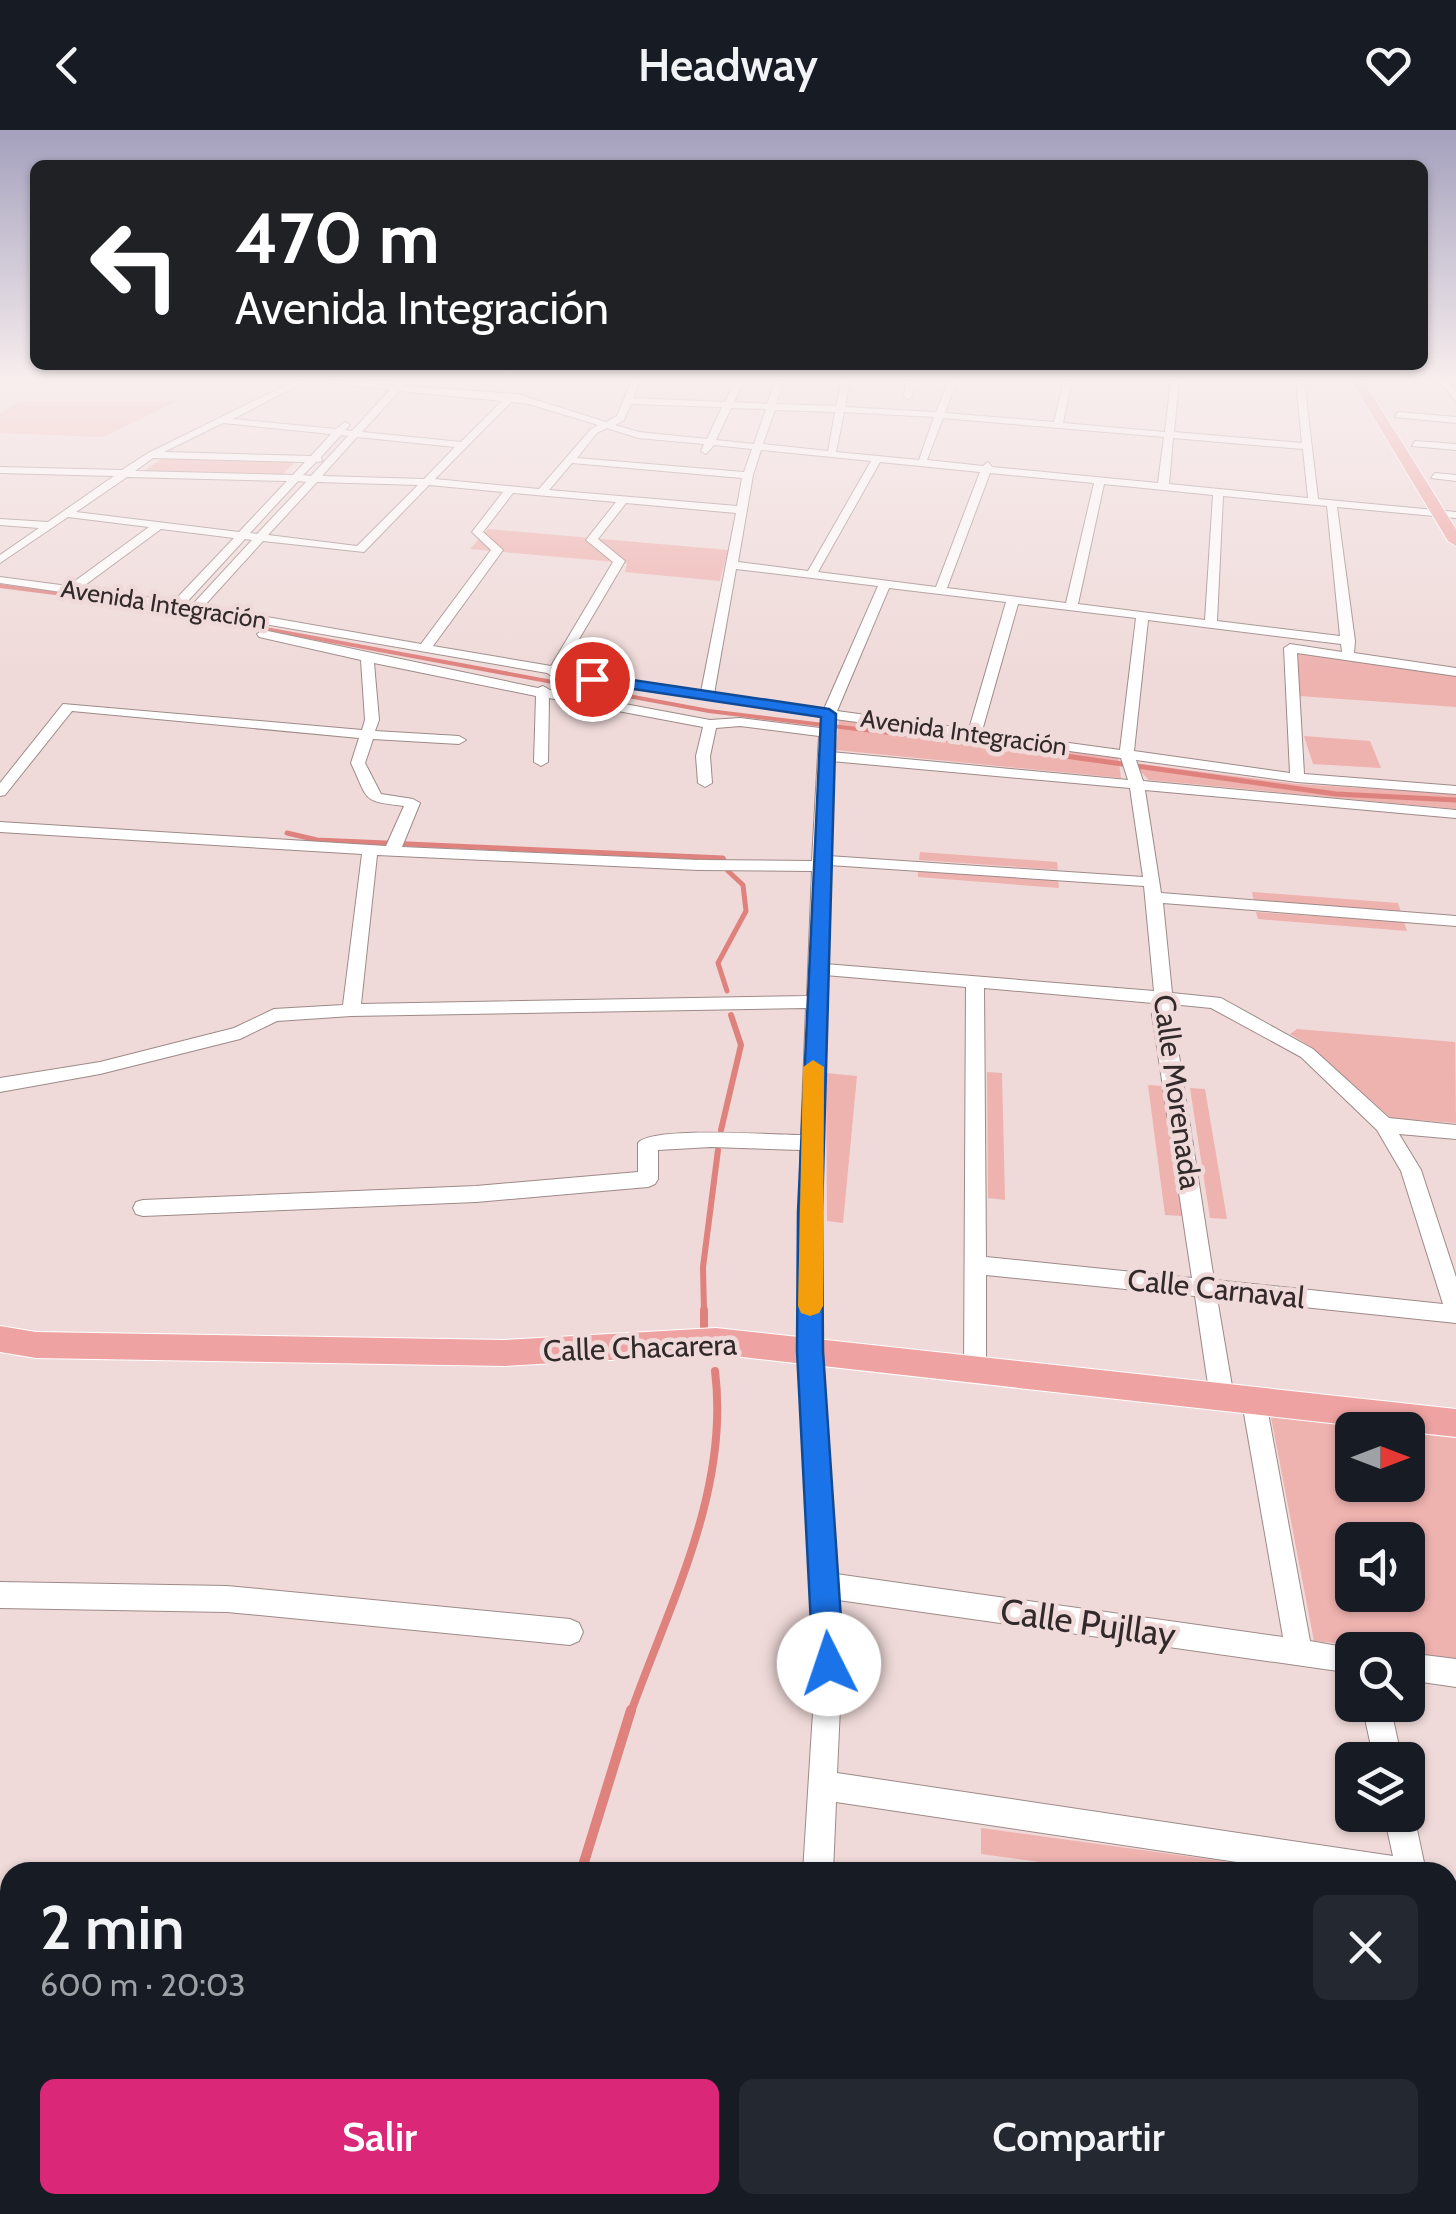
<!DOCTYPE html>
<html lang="es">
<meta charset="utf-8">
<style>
:root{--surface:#171b24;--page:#242831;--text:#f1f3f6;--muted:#9ea1a6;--accent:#db2777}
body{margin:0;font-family:Cabin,sans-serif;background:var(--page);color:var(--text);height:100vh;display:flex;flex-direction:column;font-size:38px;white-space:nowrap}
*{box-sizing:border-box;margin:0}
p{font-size:32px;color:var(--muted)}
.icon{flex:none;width:55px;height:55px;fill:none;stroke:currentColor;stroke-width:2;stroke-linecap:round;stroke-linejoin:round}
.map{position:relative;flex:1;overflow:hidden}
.sheet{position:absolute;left:0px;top:1732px;width:1458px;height:352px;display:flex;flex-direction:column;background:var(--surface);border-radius:30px 30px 0 0;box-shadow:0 2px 8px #0004}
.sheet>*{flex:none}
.hud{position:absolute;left:30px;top:30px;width:1398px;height:210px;border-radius:15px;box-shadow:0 2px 8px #0004;background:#202124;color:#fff;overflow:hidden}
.needle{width:65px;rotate:90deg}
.fabs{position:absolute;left:1335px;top:1282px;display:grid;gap:20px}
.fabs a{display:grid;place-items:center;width:90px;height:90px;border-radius:15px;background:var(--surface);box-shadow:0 2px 8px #0004;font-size:50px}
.pin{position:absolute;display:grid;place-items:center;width:85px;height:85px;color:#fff;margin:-42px;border:5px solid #fff;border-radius:50%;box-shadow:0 2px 10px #0007}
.me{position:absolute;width:110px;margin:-55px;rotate:356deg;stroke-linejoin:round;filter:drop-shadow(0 0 8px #0008)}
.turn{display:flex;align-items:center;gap:35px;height:210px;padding:0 40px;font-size:45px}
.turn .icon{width:130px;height:130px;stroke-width:2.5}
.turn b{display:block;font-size:70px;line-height:85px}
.round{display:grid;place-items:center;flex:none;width:105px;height:105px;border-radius:15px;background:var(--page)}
.summary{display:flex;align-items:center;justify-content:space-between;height:170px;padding:0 40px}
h1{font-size:60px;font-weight:600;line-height:75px}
.action{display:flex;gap:20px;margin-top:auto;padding:20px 40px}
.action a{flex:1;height:115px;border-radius:15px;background:var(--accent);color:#fff;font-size:40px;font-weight:600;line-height:115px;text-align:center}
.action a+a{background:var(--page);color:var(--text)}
header{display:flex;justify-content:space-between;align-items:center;height:130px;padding:0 40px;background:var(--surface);font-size:45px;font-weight:600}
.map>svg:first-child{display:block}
.green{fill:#eeb2af;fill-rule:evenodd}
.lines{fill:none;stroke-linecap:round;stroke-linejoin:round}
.stream-far4{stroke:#df817d;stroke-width:4}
.stream-far3{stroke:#df817d;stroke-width:5}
.stream-far2{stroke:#df817d;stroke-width:6}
.stream-far1{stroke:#df817d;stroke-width:8}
.stream{stroke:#df817d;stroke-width:10}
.minor-casing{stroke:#9d8a88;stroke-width:2}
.major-casing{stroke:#fff;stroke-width:2}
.minor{fill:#fff;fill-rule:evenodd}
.major{fill:#eea2a1;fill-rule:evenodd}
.route{fill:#1a73e8;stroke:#114b97;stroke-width:2.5}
.slow{fill:#f59e0b}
.labels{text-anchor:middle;stroke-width:9;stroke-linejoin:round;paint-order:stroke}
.far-street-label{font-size:25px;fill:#322a2a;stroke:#efdad9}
.street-label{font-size:30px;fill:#322a2a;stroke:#efdad9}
.near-street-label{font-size:35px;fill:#322a2a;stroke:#efdad9}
</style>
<header><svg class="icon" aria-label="back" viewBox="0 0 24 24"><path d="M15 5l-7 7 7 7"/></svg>Headway<svg class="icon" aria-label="heart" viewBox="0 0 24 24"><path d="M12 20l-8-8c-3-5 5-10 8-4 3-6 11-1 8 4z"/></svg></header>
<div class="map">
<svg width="1456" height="2084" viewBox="0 0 1456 2084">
<rect width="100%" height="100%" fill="#efdad9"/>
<!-- green -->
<g class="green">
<path d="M19,271H178L103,307L0,303V283Z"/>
<path d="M166,325L297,330L282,345L142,343Z"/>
<path d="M488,399L728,420L720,451L625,442L627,433L470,419Z"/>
<path d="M1290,519L1456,545V577L1299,566Z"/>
<path d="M839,588L1118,626L1121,648L836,620Z"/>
<path d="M1304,606L1370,611L1381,638L1313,634Z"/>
<path d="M1141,634L1297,654L1456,664V679L1149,650L1140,641Z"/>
<path d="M920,722L1057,732L1058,740L919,730Z"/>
<path d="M918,740L1058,750L1059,758L918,747Z"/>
<path d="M1252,762L1398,773L1401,782L1254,771Z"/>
<path d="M1256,782L1404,792L1407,801L1258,789Z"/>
<path d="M1297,899L1455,912L1456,993L1391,988L1311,917L1290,904Z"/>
<path d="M987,942L1002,943L1005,1070L988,1068Z"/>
<path d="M826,943L857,946L843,1093L827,1091Z"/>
<path d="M1148,955L1164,956L1183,1086L1165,1085Z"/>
<path d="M1190,958L1205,959L1227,1089L1210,1088Z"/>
<path d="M1271,1287L1384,1300H1352V1355H1408V1303L1456,1308V1530L1408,1523V1520L1314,1511ZM1352,1410H1408V1465H1352Z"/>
<path d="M981,1698L1251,1735L1252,1742H1112L981,1724Z"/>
</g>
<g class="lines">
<!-- stream-far4 -->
<path class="stream-far4" d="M0,456L110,470L709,581L964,612"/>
<!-- stream-far3 -->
<g class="stream-far3">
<path d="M944,609L1336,664L1456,670"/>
<path d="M287,703L317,710L723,728L728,741L743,755L746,781L718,833L727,861"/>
</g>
<!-- stream-far2 -->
<g class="stream-far2">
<path d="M721,1000L741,915L731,885"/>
<path d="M704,1182L703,1137L718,1020"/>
</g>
<!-- stream-far1 -->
<g class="stream-far1">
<path d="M704,1180V1196"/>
<path d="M631,1582C670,1473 730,1360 715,1241"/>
</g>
<!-- stream -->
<g class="stream">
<path d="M581,1742L631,1580"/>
<path d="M499,2084L501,2075"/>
</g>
<!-- minor casing -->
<g class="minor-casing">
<g id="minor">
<path d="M0,250H7L3,253Z"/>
<path d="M297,250H308L233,289L336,299L345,292L350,295L345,300L352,301L390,260L314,250L395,255L399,250H407L403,256L517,264L606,292L617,286L632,250H640L633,268L725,272L736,250H744L734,272L767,274L776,250H784L776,274L836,276L842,250H850L845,277L936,282L949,250H957L945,283L1054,292L1064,250H1072L1063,293L1165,302L1171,250H1179L1174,302L1302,313L1296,250H1304L1318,369L1456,382V388L1337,377L1355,511L1354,523L1456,538V546L1297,523L1304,644L1456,656V664L1297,652L1136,630L1143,651L1456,680V688L1145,660L1161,763L1456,786V796L1163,773L1172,863L1221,868L1313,919L1389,988L1456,995V1009L1399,1004L1421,1040L1456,1147V1193L1217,1168L1234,1268L1230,1275L1222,1278L1214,1275L1210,1268L1195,1166L986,1145V1241L983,1248L975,1251L967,1248L964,1241L966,857L825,845L820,1013L821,1221L836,1444L1283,1507L1242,1272L1246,1265L1254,1262L1262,1265L1266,1272L1310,1511L1360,1520H1352V1543L838,1470L842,1534L837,1643L1393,1726L1384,1685H1408V1674L1414,1685L1426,1742H1303L836,1672L833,1742H803L816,1534L799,1221L800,1020L711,1017L658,1020V1049L655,1054L648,1057L476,1072L143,1086L136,1084L133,1078L136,1072L143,1070L476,1056L638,1042V1013C652,996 773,1005 801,1005L806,878L351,886L277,891L240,909L100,944L0,962V948L100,932L234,898L274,879L343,875L362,724L0,702V692L386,716L404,676C361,671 369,671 351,633L359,608L72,581L5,665L0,666V653L63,574L362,600L365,590L361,530L259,507L257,504L263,500L538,558L543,556L550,560L710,590L740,588L820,598L822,587L558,545L553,547L547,543L177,479L0,453V447L68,456L149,397L68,387L0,433V425L39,398L0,395V389L48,392L114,346L0,343V337L122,340L148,323ZM399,261L502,271L461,312L362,302ZM511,272L529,274L598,295L591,299L539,359L435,349ZM631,274L722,277L707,309L639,302L615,295L624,290ZM731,278L766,279L754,314L716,310ZM775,280L835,282L828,321L763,314ZM844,282L934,287L919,330L836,322ZM943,288L1164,307L1158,353L992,337L988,332L983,336L927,330ZM223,293L331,304L311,326L164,322ZM607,298L638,308L704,314L701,321L706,324L714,315L752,319L744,342L577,328L597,303ZM341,305L348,306L311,346L303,345L316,332L322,331L321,327ZM357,307L455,317L424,349L322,346ZM1173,308L1303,319L1308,368L1169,354ZM761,320L871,331L808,441L738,432L753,345ZM153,328L305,332L293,345L135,341ZM880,332L980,342L936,457L818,442ZM572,333L742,348L737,376L549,360ZM990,343L1094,353L1066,473L947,458ZM127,347L287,351L239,402L76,382ZM298,351L306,352L257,404L250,403ZM317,352L418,355L357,416L268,405ZM1104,354L1213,365L1205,490L1078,474ZM429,355L503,362L472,402L491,420L421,514L204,476L263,411L364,422ZM513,363L616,372L586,410L613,432L551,536L433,516L503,420L483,402ZM1223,366L1327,376L1340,506L1217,491ZM626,373L736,383L701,562L562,538L625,431L598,409ZM161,399L234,408L174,471L81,458ZM245,409L252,410L193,474L186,473ZM736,439L878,456L824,579L714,564ZM889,458L1006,472L969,599L837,581ZM1018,474L1136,488L1120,620L982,601ZM1148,490L1341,514L1342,522L1290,514L1284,518L1290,643L1134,621ZM374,533L536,566L534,632L541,636L548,632L549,568L703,597L696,626L698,653L705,657L712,653L710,626L716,598L740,596L819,606L812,731L698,730L402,717L420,673L413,669L381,664L365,633L373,609L459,614L466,610L459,606L375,601L379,590ZM835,589L1121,628L1128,650L831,622ZM831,631L1130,658L1143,747L828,726ZM377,725L698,740L812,741L807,866L361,874ZM829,735L1144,756L1154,861L825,834ZM984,858L1153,873L1152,884L1192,1148L986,1127ZM1171,874L1211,878L1301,927L1377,1000L1401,1041L1443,1174L1214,1150Z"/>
<path d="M906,250H914L912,266L908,269L904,266Z"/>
<path d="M1438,250H1447L1456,262V271Z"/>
<path d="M1398,282L1456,287V293L1395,287Z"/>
<path d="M1415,311L1456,314V320L1412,316Z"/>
<path d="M1435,343L1456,345V351L1431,348Z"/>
<path d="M0,1452L227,1456L570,1489L579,1493L583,1502L579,1511L570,1515L227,1482L0,1478Z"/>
<path d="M1408,1523L1456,1529V1557L1408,1550Z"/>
<path d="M1362,1575H1390L1402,1630H1374Z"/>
<path d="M1448,1904L1456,1907V1978L1448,1974Z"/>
<path d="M758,2075H792L791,2084H757Z"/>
<path d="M857,2075H950L953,2084H860Z"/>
</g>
</g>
<!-- major casing -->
<g class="major-casing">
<g id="major">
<path d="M1351,250H1363L1456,399V416L1448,411Z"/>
<path d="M0,1196L36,1202L505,1210L716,1198L1456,1279V1307L716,1224L505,1236L36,1228L0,1222Z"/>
</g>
</g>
<!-- minor -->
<use href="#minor" class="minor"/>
<!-- major -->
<use href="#major" class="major"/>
</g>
<!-- sky -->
<linearGradient id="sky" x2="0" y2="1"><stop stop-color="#a4a0bd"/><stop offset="0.46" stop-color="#f8eeee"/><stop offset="1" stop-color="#f8eeee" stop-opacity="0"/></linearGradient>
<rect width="1456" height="542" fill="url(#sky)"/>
<!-- route -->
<path class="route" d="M592,544L829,579L836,584L822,1082L823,1221L844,1534L840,1545L829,1549L818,1545L813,1534L797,1221L798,1082L821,587L586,552V546Z"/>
<!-- slow -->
<path class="slow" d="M813,930L824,937L823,1176L819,1183L810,1186L801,1183L798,1176L803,937Z"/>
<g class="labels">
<!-- far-street labels -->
<g class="far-street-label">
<text transform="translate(164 474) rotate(9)" y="9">Avenida Integración</text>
<text transform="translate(964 602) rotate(8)" y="9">Avenida Integración</text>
</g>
<!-- street labels -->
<g class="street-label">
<text transform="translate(1177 962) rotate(82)" y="10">Calle Morenada</text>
<text transform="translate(1216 1159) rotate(6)" y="10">Calle Carnaval</text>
<text transform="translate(640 1218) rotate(-2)" y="10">Calle Chacarera</text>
</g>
<!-- near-street labels -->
<g class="near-street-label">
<text transform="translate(1088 1493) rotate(8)" y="12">Calle Pujllay</text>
</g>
</g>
</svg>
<div class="fabs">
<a><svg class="needle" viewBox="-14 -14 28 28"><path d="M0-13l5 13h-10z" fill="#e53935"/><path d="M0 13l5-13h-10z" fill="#9ea1a6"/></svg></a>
<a><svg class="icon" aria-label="sound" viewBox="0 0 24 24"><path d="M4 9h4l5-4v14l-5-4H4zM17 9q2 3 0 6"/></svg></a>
<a><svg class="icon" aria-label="search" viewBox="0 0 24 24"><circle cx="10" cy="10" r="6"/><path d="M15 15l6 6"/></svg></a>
<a><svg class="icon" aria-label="layers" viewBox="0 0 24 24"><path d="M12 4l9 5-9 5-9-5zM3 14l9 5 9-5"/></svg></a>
</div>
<div class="pin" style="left:592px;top:549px;background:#d93025"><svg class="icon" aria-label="arrive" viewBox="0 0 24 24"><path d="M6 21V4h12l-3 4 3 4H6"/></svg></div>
<svg class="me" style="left:829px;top:1534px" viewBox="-20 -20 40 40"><circle r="19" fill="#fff"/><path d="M0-13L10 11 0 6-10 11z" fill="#1a73e8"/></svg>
<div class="hud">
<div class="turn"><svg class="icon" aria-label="left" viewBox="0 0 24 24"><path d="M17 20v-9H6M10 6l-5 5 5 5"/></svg><div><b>470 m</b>Avenida Integración</div></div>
</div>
<section class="sheet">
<div class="summary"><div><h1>2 min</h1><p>600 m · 20:03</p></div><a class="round"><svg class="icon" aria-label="close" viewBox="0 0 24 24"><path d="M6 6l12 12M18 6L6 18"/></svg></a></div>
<div class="action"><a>Salir</a><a>Compartir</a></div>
</section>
</div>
